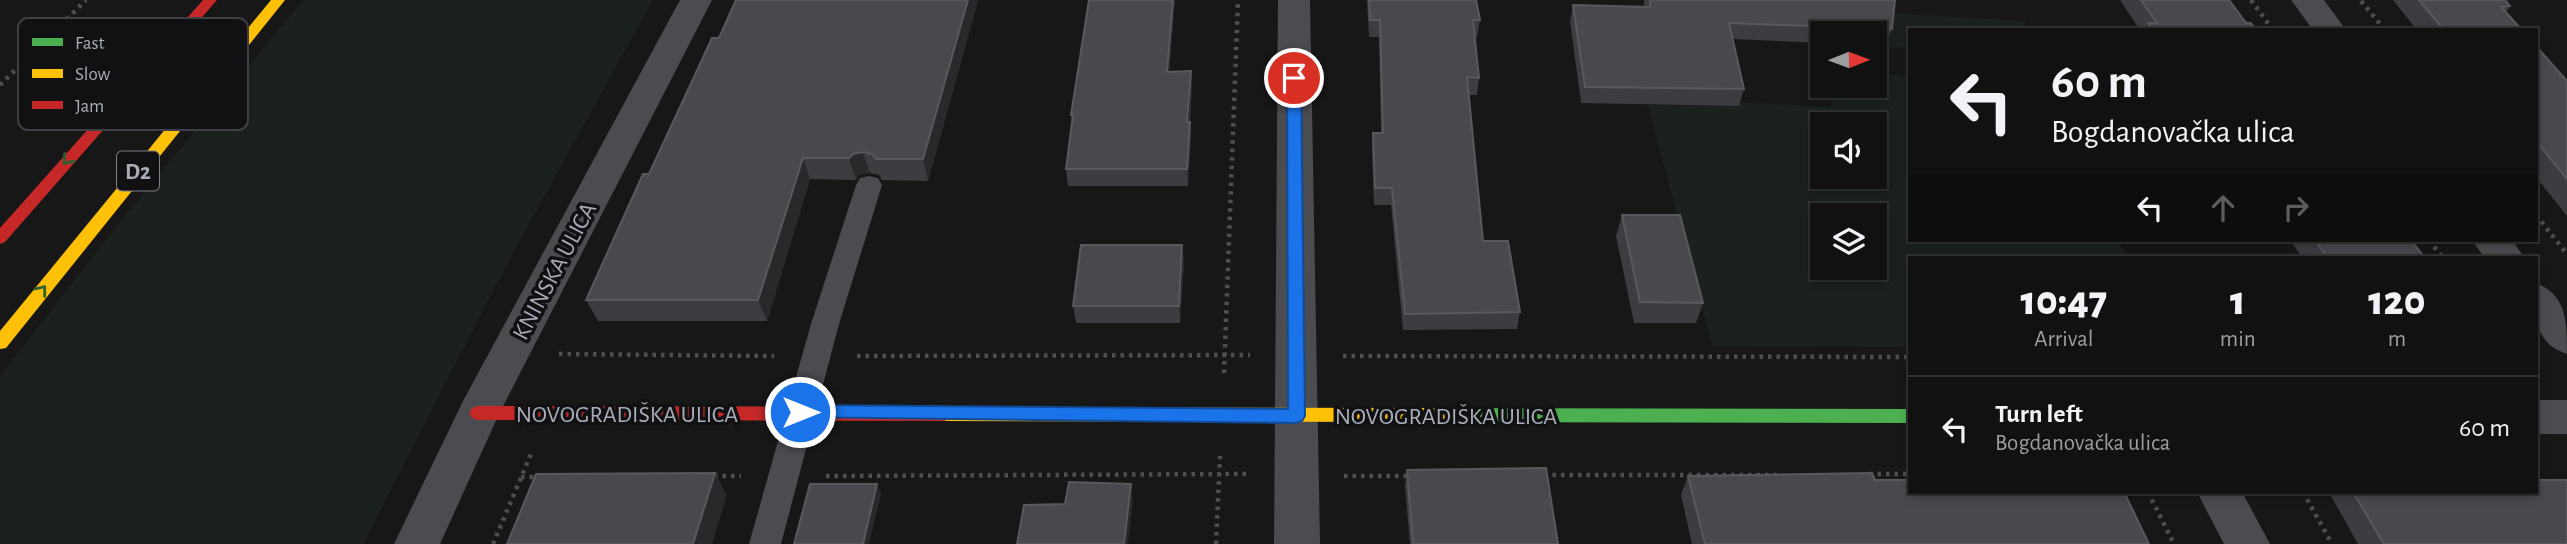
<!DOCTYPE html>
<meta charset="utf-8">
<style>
:root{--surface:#111;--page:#1e1f1f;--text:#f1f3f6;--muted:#9c9d9f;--line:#303131}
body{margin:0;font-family:"Alegreya Sans",sans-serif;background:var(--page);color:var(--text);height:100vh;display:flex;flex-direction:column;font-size:26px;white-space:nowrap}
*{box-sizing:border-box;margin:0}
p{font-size:23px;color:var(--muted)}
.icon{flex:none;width:38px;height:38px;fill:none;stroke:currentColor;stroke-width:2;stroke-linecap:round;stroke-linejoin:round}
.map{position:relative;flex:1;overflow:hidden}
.drawer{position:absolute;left:1908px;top:256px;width:630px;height:238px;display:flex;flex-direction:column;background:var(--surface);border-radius:0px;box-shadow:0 4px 10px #0003,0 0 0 2px var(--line)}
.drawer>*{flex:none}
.top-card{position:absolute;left:1908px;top:28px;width:630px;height:214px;border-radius:0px;box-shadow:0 4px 10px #0003,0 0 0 2px var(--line);background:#111;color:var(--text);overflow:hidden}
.needle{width:46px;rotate:89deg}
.tools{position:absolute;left:1810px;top:21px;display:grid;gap:14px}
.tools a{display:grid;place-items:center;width:77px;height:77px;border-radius:0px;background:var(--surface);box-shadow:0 4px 10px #0003,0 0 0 2px var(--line);font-size:35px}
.pin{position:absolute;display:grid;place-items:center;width:60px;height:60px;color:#fff;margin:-30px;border:4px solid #fff;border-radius:50%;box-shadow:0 2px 7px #0007}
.me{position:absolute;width:77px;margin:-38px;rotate:90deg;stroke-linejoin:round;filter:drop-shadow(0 0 5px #0008)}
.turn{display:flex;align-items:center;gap:24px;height:147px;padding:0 28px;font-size:32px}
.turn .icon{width:91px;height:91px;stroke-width:2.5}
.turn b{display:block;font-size:49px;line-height:60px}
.lanes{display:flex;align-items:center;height:66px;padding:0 28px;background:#0003;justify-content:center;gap:35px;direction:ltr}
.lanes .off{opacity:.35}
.eta{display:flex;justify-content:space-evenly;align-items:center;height:119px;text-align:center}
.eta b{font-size:42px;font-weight:800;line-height:49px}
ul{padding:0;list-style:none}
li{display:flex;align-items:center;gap:21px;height:105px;padding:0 28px;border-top:2px solid var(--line)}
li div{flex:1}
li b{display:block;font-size:26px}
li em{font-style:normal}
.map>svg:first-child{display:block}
.green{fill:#1b211c;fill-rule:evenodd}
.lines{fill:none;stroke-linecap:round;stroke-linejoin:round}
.path{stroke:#4d4e52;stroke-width:4.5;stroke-dasharray:3.5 5;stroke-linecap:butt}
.lane{fill:#4b4c50;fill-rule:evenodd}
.street{fill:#4b4c50;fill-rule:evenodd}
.fast{fill:#4caf50;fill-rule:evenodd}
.slow{fill:#ffc107;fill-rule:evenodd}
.jam{fill:#c62828;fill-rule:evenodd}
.wall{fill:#3c3d40}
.shaded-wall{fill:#28292a}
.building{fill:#48494d;stroke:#57595e;stroke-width:2}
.oneway{stroke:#2e6032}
.route{fill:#1a73e8;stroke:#114b97;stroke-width:2}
.labels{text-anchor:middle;stroke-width:7;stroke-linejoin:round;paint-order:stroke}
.shield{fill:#111113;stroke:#7b7e86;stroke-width:2}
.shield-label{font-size:23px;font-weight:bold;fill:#a8adb8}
.street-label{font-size:24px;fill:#a8adb8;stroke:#111113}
.key{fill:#111113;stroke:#3e4045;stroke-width:2}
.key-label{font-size:19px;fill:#a8adb8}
</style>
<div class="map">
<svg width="2567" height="544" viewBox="0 0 2567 544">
<rect width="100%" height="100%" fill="#171717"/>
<!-- green -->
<g class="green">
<path d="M303,0H653L508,262L363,544H0V376L118,224Z"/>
<path d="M1889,13L2025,21L2024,30H1909V48L1879,47Z"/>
<path d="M1895,74L1909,76V240H2118L2127,257H1909V347L1712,346L1648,105L1738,106V102L1831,107V86H1874V75ZM1822,124H1874V177H1822ZM1822,215H1874V268H1822Z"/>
</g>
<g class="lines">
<!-- path -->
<g class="path">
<path d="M2251,0L2273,30"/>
<path d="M2361,1L2385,30"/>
<path d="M0,85L86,0"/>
<path d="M2536,215L2567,254"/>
<path d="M2429,240L2442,257"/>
<path d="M559,354L774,356"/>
<path d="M857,356L1250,355"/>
<path d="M1343,356L1909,357"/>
<path d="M1224,373L1238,0"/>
<path d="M1869,474H1909"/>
<path d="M1544,475H1780"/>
<path d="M714,476H741"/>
<path d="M826,476L1248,474"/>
<path d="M1344,476H1409"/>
<path d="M521,477H538"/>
<path d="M2148,492L2174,544"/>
<path d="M2303,492L2332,544"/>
<path d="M493,544L531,454"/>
<path d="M1216,544L1220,456"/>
</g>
<!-- lane -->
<path class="lane" d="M869,176L878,178L882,185L839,324L781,544H749L811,324L856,185L860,178Z"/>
<!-- street -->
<g class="street">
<path d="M680,0H712L499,414L440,544H394L463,401Z"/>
<path d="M1278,0H1310L1320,544H1274Z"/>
<path d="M2291,0H2324L2346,30H2313Z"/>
<path d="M2472,240H2512L2524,257H2484Z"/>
<path d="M2536,283C2567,295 2567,322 2567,354C2532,342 2535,314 2536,283Z"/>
<rect x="2536" y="400" width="31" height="34"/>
<path d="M2197,492H2242L2270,544H2224Z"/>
</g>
<!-- fast -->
<path class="fast" d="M1460,408L1909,409V423L1460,422L1454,420L1451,415L1454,410Z"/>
<!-- slow -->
<g class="slow">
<path d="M271,0H285L6,348L0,349V331Z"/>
<path d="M944,407L1460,408L1466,410L1469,415L1466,420L1460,422L944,421L938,419L935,414L938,409Z"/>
</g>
<!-- jam -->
<g class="jam">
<path d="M203,0H217L5,242L0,244V228Z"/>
<path d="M478,406L944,407L950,409L953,414L950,419L944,421L478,420L472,418L469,413L472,408Z"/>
</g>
</g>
<!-- wall -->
<g class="wall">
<path d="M736,0H978L928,181L882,180L879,175L870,173L859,175L856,180L810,179L767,321H598L586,300L649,174L719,38Z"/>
<path d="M1175,0L1169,72L1191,71L1192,89L1190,122L1191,139L1188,186H1068L1066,169L1072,124L1071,115Z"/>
<path d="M1367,0H1476L1480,20L1477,37H1475L1479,78L1477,95H1469L1483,241L1520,312L1517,329L1403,330L1391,205H1374L1372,150L1373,133H1381L1379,37H1369Z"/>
<path d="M1644,0H1895L1892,29L1886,45H1874V33H1822V43L1733,39L1744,89L1739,106L1581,103L1570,21L1573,5L1644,7Z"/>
<path d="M2120,0H2229L2246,23L2256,30H2140Z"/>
<path d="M2393,0H2505L2510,6L2506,12L2522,30H2417Z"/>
<path d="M2536,46L2567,81V216L2536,177Z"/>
<path d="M1622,215L1703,303L1696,323H1634L1616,236Z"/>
<path d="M2290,240H2411L2424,257H2302Z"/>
<path d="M1182,245L1184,262L1180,323H1076L1073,306Z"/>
<path d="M1407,470L1558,544H1410L1405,486Z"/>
<path d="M1688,476L1875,480L2149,544H1692L1681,495Z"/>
<path d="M2334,492H2536L2567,544H2358L2331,496Z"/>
</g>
<!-- shaded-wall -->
<g class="shaded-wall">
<path d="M968,0H978L928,181L923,159Z"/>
<path d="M1173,0H1175L1168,89L1167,72Z"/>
<path d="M1191,71L1192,89L1188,139L1187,122Z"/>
<path d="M1190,122L1191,139L1188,186L1187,169Z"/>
<path d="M863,152L870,173L859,175L856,180L849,158L853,154Z"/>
<path d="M803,158L810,179L767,321L758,300Z"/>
<path d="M1182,245L1184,262L1180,323L1179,306Z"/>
<path d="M715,473L727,495L712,544H693Z"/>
<path d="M877,484L881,494L869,544H863Z"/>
<path d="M1131,484L1133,500L1128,544H1124Z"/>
</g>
<!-- building -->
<g class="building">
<path d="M736,0H968L923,159H876L872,154L863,152L853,154L849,158H803L758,300H586L643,174H649L712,38H719Z"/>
<path d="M1089,0H1173L1167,72L1191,71L1187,122H1190L1187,169H1066L1073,115H1071Z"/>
<path d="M1369,0H1476L1480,20H1473L1479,78L1467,77L1483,241H1508L1520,312L1405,314L1392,188H1375L1373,133H1383L1380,20H1370Z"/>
<path d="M1650,0H1895L1892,29L1729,23L1744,89L1585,87L1573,5L1650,7Z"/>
<path d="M2141,0H2229L2246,23H2251L2256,30H2152L2148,23H2157Z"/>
<path d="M2419,0H2505L2510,6L2501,7L2522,30H2444Z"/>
<path d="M2536,46L2567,81V179L2536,141Z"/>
<path d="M1622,215H1680L1703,303L1640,302Z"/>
<path d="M2315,240H2411L2424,257H2327Z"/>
<path d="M1081,245H1182L1179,306H1073Z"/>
<path d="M1546,468L1558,544H1413L1407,470Z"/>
<path d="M715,473L693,544H507L536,474Z"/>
<path d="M1872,473L1875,480H1909V492H2124L2149,544H1705L1688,476Z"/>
<path d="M2536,480H2567V544H2384L2353,492H2536Z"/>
<path d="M1069,482L1131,484L1124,544H1017L1024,505L1065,504Z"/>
<path d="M810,484H877L863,544H794Z"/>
</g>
<!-- one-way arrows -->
<defs><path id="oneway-chevron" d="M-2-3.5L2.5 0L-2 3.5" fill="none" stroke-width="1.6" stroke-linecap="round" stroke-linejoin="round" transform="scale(1.75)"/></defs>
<g class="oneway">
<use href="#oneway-chevron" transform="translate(67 160) rotate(132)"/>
<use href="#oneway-chevron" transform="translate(42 290) rotate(-52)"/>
</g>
<!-- route -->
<path class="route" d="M1294,73L1301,78L1305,416L1302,421L1296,423L794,417L792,412L794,407L800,405L1288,409L1287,78Z"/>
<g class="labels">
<!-- shield labels -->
<rect class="shield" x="117" y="151.5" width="42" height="39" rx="5"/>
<g class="shield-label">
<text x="138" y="179">D2</text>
</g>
<!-- street labels -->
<g class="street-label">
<text transform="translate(554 271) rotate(-62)" y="8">KNINSKA ULICA</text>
<text x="627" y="422">NOVOGRADIŠKA ULICA</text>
<text x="1446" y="424">NOVOGRADIŠKA ULICA</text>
</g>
</g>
<!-- legend -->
<rect x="18" y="18" width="230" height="112" rx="10" class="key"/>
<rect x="32" y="38" width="31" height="8" fill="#4caf50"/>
<rect x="32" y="69" width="31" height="9" fill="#ffc107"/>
<rect x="32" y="101" width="31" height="8" fill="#c62828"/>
<g class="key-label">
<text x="75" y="49">Fast</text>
<text x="75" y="80">Slow</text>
<text x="75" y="112">Jam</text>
</g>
</svg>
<div class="tools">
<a><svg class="needle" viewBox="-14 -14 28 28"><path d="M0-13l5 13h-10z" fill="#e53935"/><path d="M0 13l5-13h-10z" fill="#9c9d9f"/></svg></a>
<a><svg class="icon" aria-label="sound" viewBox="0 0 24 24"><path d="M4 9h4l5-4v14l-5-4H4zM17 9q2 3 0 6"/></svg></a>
<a><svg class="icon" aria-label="layers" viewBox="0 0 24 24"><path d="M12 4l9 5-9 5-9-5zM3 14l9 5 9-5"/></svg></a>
</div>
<div class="pin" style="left:1294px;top:78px;background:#d93025"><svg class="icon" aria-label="arrive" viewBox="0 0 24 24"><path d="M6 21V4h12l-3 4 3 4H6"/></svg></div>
<svg class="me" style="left:800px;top:412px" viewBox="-20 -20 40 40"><circle r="17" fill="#1a73e8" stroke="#fff" stroke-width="3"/><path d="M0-11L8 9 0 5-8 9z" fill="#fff"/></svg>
<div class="top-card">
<div class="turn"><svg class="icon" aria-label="left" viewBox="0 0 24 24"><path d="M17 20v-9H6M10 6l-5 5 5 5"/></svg><div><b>60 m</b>Bogdanovačka ulica</div></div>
<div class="lanes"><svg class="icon" aria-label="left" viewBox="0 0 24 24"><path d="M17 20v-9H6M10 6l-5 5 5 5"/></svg><svg class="icon off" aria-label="ahead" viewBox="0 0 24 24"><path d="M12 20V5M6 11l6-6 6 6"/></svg><svg class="icon off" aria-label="right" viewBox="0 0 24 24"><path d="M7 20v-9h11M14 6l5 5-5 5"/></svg></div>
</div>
<section class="drawer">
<div class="eta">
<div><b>10:47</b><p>Arrival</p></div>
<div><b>1</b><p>min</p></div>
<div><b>120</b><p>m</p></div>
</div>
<ul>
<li><svg class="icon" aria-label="left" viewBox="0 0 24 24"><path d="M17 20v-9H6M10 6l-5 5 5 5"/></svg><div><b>Turn left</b><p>Bogdanovačka ulica</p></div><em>60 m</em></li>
</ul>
</section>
</div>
